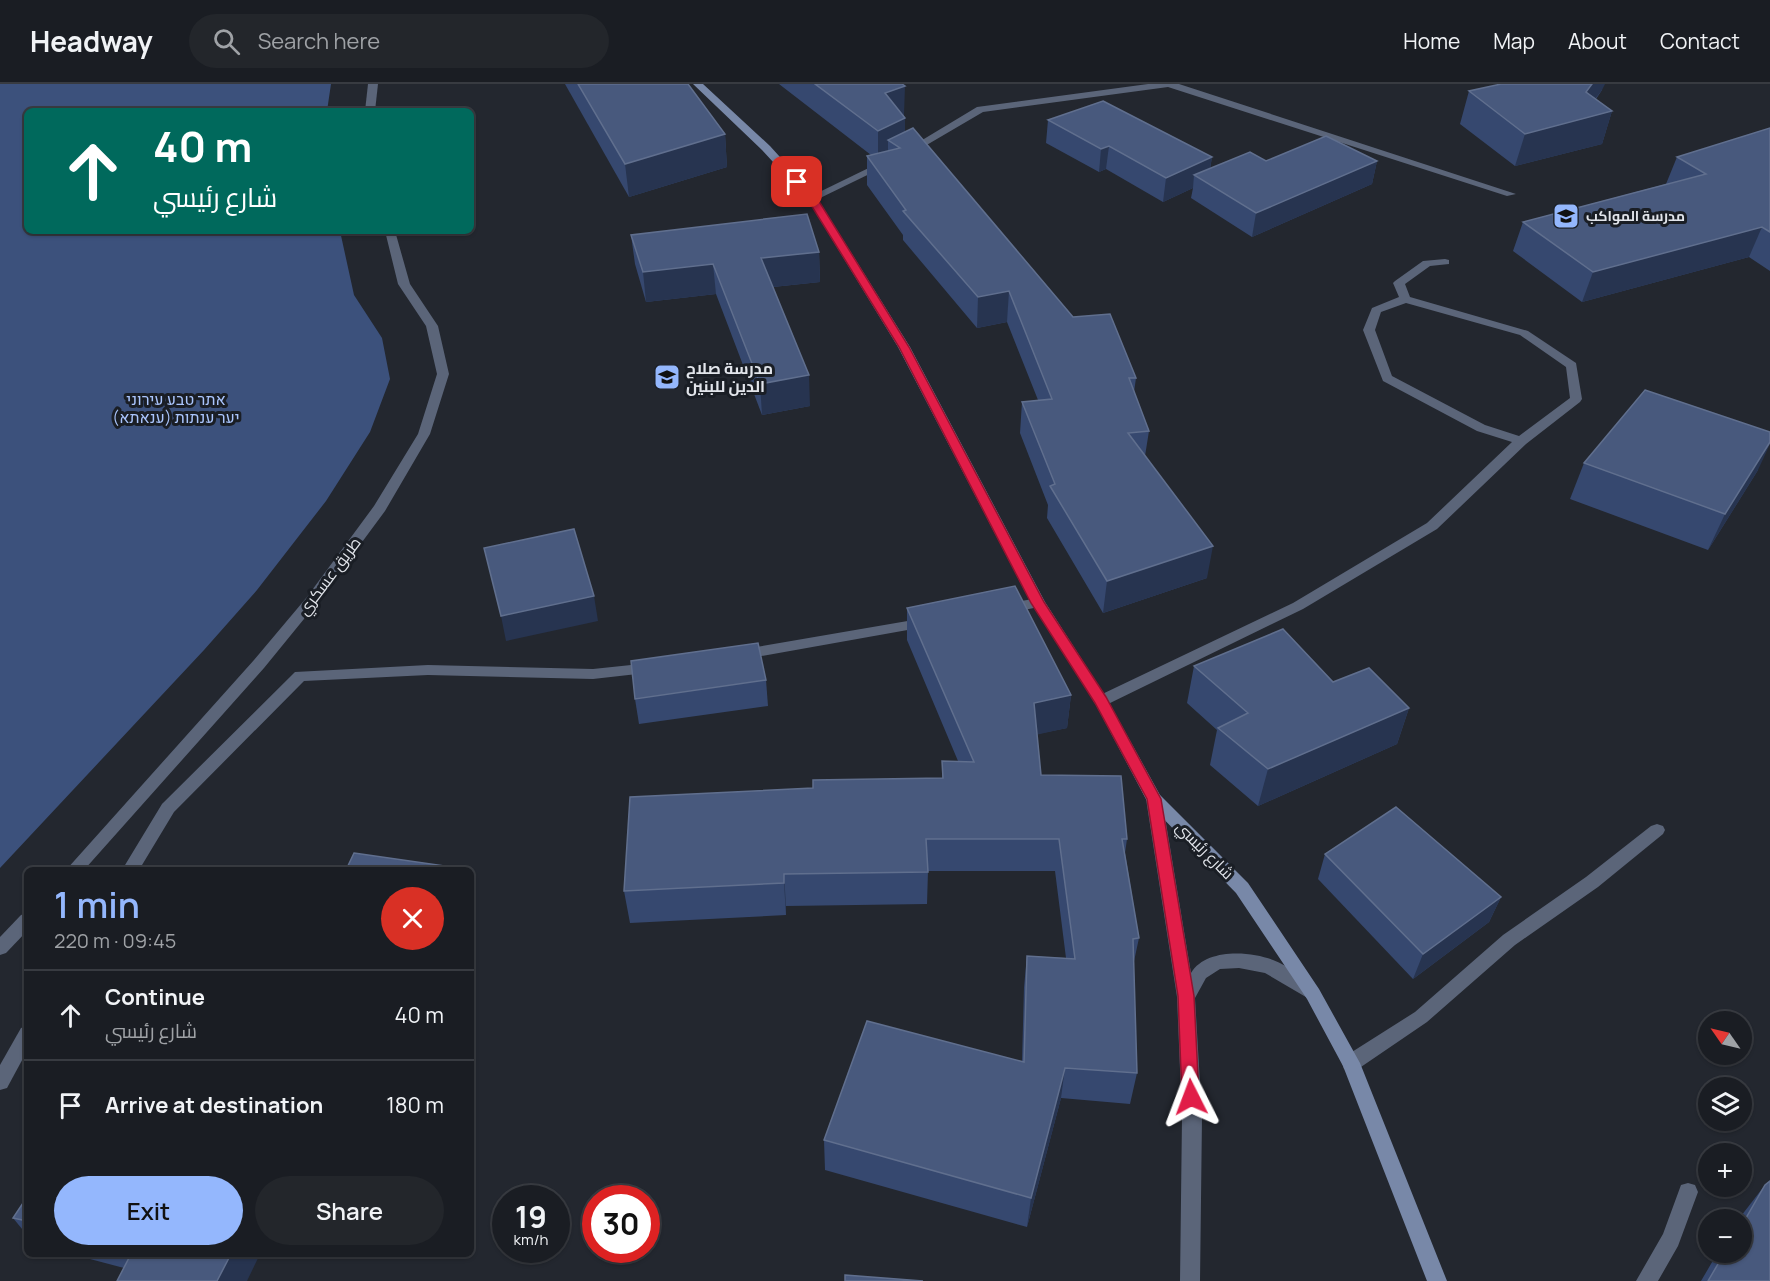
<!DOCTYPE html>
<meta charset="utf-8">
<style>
:root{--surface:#1a1d23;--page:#23262b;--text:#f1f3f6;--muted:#9fa2a6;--line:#383b41;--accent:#94b7fd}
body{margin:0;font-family:Manrope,Cairo,Heebo,sans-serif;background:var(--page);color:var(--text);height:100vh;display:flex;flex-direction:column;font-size:22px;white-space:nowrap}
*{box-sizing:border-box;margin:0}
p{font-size:20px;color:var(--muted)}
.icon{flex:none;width:33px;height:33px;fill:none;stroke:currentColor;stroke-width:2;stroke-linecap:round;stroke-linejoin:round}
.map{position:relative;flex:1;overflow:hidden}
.panel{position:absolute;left:24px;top:783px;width:450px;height:390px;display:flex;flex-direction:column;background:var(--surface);border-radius:9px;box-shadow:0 2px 4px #0004,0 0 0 2px var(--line)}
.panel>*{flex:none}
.hud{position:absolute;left:24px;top:24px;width:450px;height:126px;border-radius:9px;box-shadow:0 2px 4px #0004,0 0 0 2px var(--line);background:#00695c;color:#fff;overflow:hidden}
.needle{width:39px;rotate:304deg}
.fabs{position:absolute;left:1698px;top:927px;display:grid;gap:12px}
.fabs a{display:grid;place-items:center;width:54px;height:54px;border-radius:50%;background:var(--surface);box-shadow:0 2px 4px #0004,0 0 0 2px var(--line);font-size:30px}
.speed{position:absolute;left:492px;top:1101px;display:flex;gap:12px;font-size:30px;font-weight:700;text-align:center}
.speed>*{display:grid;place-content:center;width:78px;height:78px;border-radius:50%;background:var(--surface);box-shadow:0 2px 4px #0004,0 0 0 2px var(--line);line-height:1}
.speed small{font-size:15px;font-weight:400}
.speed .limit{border:9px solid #d22;background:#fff;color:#111}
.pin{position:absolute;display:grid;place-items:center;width:51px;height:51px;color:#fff;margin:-26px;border-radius:12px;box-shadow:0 3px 9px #0006}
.me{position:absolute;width:66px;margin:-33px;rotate:357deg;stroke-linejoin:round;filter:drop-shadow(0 0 4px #0008)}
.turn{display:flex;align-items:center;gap:21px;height:126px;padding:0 30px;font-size:27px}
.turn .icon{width:78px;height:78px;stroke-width:2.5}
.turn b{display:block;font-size:42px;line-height:51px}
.round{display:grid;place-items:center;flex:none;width:63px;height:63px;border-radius:32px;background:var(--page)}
.head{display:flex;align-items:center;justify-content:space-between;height:102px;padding:0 30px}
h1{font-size:36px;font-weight:600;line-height:45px;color:var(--accent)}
.cta{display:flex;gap:12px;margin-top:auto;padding:12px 30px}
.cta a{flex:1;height:69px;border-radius:36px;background:var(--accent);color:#111;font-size:24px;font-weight:600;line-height:69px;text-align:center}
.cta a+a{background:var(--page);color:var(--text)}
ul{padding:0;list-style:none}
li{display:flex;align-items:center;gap:18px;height:90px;padding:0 30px;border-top:2px solid var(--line)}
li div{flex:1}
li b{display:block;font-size:22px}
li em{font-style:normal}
header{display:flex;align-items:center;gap:36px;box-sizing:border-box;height:84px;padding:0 30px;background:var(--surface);border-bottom:2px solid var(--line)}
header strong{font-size:28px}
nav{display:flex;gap:33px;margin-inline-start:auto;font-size:21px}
.search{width:420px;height:54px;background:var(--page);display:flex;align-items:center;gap:15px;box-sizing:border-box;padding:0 21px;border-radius:33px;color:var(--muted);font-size:22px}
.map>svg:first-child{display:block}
.forest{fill:#3c517c}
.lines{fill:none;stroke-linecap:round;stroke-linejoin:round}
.lane{fill:#5b6579;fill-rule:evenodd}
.street{fill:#5b6579;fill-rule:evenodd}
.secondary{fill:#7888a8;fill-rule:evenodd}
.wall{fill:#36486f}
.shaded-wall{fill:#273450}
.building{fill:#48597d;stroke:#606f8e;stroke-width:1.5}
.route{fill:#e11d48;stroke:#92132f;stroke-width:1.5}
.labels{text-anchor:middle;stroke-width:6;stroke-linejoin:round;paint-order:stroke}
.far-poi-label{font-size:14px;font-weight:bold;fill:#e2e5eb;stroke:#1a1e25;text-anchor:start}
.poi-label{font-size:16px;font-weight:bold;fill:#e2e5eb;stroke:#1a1e25;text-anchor:start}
.park-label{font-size:16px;fill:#aac5fd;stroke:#1a1e25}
.street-label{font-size:16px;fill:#e2e5eb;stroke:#1a1e25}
</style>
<header>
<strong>Headway</strong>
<div class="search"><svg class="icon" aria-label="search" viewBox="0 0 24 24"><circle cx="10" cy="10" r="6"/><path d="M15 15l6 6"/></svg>Search here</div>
<nav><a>Home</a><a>Map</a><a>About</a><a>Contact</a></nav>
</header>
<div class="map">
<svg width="1770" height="1197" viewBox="0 0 1770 1197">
<rect width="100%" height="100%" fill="#23272f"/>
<!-- forest -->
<path class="forest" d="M0,0H331L327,27H27V147H340L354,211L382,254L390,295L370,348L326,417L257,506L204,566L0,784Z"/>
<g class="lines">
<!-- lane -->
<g class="lane">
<path d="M368,0H378L375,27H365Z"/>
<path d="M385,147H395L410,200L438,242L449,290L430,350L385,427L317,519L264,584L84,786H66L254,576L307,513L374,422L418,350L437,290L426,242L398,200Z"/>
<path d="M27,829V847L6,869L0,871V853L21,831Z"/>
</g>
<!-- street -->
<g class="street">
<path d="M1148,0H1179L1516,110L1507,112L1168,3L983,28L913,69L904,67L977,23Z"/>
<path d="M881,78L890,80L816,116L807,114Z"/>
<path d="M1445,175L1449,176V180L1430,182L1405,200L1410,213L1528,247L1576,279L1582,315L1580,318L1526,360L1437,445L1303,525L1106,621H1096L1093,617L1096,613L1293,519L1427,439L1512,358L1477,347L1383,297L1363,246L1372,224L1399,213L1393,199L1395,197L1423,177ZM1406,219L1520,251L1566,283L1570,314L1519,352L1485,341L1392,292L1375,246L1381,228Z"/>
<path d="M1038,514L1043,516L1045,519L1043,522L1005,530L998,525L1005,520Z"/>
<path d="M925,534L932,539L930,542L739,576L732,571L739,566Z"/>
<path d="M650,579L655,580L657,584L655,588L593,595L428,591L304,597L174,728L139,786H122L162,720L295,588L428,581L593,585Z"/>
<path d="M1154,709L1160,711L1162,715L1191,889C1206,864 1250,867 1273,876C1289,882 1303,894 1317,903L1320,908L1317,913L1311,916L1265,889L1239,884L1220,885L1206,894L1195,914L1202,1033L1200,1197H1180L1182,1033L1177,913L1146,715L1148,711Z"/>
<path d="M1657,740L1663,742L1665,746L1663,750L1598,803L1515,861L1427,938L1358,985L1351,987L1344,985L1342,979L1344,973L1415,928L1503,851L1586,793L1651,742Z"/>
<path d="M27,942V967L7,1004L0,1006V981L21,944Z"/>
<path d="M1688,1099L1695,1101L1698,1108L1678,1162L1658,1197H1636L1663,1150L1681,1101Z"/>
</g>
<!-- secondary -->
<path class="secondary" d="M693,0H703L770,62L817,114L910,263L1045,518L1106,613L1160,711L1248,799L1319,905L1360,979L1447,1197H1427L1343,982L1307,915L1236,809L1148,719L1095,619L1031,519L898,263L808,116L762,66Z"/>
</g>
<!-- wall -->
<g class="wall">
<path d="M565,0H688L725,50L727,83L629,113Z"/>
<path d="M779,0H902L905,47L1073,233L1136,294L1134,308L1149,347L1145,372L1207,494L1103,529L1047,434L1048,421L1020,349L1022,318L1038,316L1007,238L977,244L903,156V151L867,101V72L871,71Z"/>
<path d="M1602,6L1596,15L1612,27L1602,60L1515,82L1460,40L1469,7Z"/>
<path d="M1048,36L1212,73L1210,85L1266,77H1377L1372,100L1252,153L1191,114L1193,104L1163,118L1106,85L1099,88L1046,59Z"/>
<path d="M1770,44V187L1749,173L1582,218L1513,167L1523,138L1666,100L1677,73Z"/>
<path d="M631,151L819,168L820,198L773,203L810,322L762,331L716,210L646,218L635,180Z"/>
<path d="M1584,379L1758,386L1708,466L1570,415Z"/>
<path d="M907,524L1071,611L1067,644L1037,650L1041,691L1127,755L1125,769L1139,854L1133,882L1137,989L1130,1020L1061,1014L1027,1143L825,1086L824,1056L1022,977L1024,903L1027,872L1066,874L1055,787H928L927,820L786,822V831L630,839L624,807L813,704L942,694V677H958L907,556Z"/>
<path d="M1194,582L1333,598L1409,624L1397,660L1258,722L1210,681L1217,646L1187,619Z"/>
<path d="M766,596L768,622L639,640L635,615Z"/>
<path d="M1325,770L1501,813L1489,838L1413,895L1318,795Z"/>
<path d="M1765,1101L1770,1197H1701L1718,1168H1742V1136H1738Z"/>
<path d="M27,1113V1151L13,1134Z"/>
<path d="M71,1170H260L124,1184Z"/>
</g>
<!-- shaded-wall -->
<g class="shaded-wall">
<path d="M1592,0H1605L1602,6L1579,36L1612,27L1602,60L1515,82L1525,50L1586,8Z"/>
<path d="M905,2L904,31L885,38V9Z"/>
<path d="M905,34V63L900,64L888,56V71L878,77V47Z"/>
<path d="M725,50L727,83L629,113L625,80Z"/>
<path d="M1109,62L1106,85L1099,88L1101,65Z"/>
<path d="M1212,73L1208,96L1194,91L1193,104L1163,118L1166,94Z"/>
<path d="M1377,77L1372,100L1252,153L1256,129Z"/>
<path d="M1762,143L1749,173L1582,218L1593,188Z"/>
<path d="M819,168L820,198L763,204L761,174Z"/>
<path d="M713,180L716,210L646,218L643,188Z"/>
<path d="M1009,207L1007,238L977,244L978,213Z"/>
<path d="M809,291L810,322L762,331L760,300Z"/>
<path d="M1770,358V360L1758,386L1708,466L1725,430Z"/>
<path d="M1213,462L1207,494L1103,529L1107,497Z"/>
<path d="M594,512L598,537L506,557L501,532Z"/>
<path d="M1071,611L1067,644L1031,652L1034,619Z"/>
<path d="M1409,624L1397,660L1258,722L1268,685Z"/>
<path d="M784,790L786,822V831L784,799Z"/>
<path d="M1501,813L1489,838L1413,895L1423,870Z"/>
<path d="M1065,984L1061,1014L1027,1143L1031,1114Z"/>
<path d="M231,1170H260L247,1197H217Z"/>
</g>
<!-- building -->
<g class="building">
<path d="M578,0H688L725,50L625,80Z"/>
<path d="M815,0H902L905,2L885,9L905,34L878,47Z"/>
<path d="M1501,0H1592L1586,8L1612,27L1525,50L1469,7Z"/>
<path d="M1103,17L1212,73L1166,94L1109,62L1101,65L1048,36Z"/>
<path d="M913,44L1073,233L1110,230L1136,294H1129L1149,347L1128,349L1213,462L1107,497L1050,402L1055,400L1022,318L1052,315L1009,207L978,213L903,127L906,126L867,72L900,64L888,56Z"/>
<path d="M1770,44V148L1762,143L1593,188L1523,138L1706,90L1677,73Z"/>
<path d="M1326,52L1377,77L1256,129L1194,91L1250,68L1266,77Z"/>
<path d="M807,130L819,168L761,174L809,291L760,300L713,180L643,188L631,151Z"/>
<path d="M1645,306L1770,348V358L1725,430L1584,379Z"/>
<path d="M574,445L594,512L501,532L484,464Z"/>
<path d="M1015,502L1071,611L1034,619L1041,691L1121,692L1127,755H1122L1139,854L1133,855L1137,989L1065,984L1031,1114L824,1056L867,937L1024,978L1027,872L1075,875L1059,755H926L928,788L784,790V799L624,807L630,713L813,704V696L943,694L942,677L974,678L907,524Z"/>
<path d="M1283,545L1333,598L1369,584L1409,624L1268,685L1218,644L1248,629L1194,582Z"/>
<path d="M758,559L766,596L635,615L631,577Z"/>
<path d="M1396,723L1501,813L1423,870L1325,770Z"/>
<path d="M354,769L445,782L442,786H346Z"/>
<path d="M1770,1097V1197H1708L1725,1168H1742V1141L1765,1101Z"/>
<path d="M27,1113V1137L13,1134Z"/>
<path d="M131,1170H231L217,1197H117Z"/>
<path d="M845,1191L923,1197H845Z"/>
</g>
<!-- route -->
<path class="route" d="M797,95L817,114L909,263L1044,518L1106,613L1161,715L1194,912L1199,1013L1197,1019L1191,1021L1185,1019L1182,1013L1178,912L1147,715L1095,619L1031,519L899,263L808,116L792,98Z"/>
<!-- icons -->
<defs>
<g id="school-square" transform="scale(1.35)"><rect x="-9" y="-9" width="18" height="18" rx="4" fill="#94b7fd" stroke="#1a1e25"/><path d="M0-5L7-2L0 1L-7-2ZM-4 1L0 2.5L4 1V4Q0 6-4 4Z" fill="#111"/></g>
</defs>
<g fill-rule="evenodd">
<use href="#school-square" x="1566" y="132"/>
<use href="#school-square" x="667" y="293"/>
</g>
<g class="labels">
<!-- far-poi labels -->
<g class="far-poi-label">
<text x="1586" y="137">مدرسة المواكب</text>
</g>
<!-- poi labels -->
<g class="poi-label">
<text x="686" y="290">مدرسة صلاح<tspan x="686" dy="18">الدين للبنين</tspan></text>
</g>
<!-- park labels -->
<g class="park-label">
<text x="176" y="321">אתר טבע עירוני<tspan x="176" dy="18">יער ענתות (ענאתא)</tspan></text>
</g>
<!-- street labels -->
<g class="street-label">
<text transform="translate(329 492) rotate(-53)" y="6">طريق عسكري</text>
<text transform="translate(1205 766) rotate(45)" y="6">شارع رئيسي</text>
</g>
</g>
</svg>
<div class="fabs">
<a><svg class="needle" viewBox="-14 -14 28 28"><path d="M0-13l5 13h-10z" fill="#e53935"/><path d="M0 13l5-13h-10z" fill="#9fa2a6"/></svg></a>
<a><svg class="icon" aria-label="layers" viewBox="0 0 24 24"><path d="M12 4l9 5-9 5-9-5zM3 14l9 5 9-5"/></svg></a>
<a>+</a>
<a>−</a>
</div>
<div class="speed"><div>19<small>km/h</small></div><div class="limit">30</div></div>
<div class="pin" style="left:797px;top:98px;background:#d93025"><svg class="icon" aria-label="arrive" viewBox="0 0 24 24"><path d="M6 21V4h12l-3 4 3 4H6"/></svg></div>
<svg class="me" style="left:1191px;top:1013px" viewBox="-20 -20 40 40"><path d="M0-17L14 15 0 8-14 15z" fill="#e11d48" stroke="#fff" stroke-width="4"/></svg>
<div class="hud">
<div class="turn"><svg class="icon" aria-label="ahead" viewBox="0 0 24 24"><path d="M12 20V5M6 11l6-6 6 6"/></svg><div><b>40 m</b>شارع رئيسي</div></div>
</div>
<section class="panel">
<div class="head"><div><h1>1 min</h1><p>220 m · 09:45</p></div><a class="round" style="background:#d93025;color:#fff"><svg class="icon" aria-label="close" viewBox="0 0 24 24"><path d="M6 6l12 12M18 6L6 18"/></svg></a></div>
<ul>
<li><svg class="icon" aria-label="ahead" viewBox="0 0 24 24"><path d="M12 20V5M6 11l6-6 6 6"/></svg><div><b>Continue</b><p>شارع رئيسي</p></div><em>40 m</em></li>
<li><svg class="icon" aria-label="arrive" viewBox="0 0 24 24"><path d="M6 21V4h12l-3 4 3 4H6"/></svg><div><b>Arrive at destination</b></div><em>180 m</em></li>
</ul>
<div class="cta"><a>Exit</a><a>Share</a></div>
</section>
</div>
